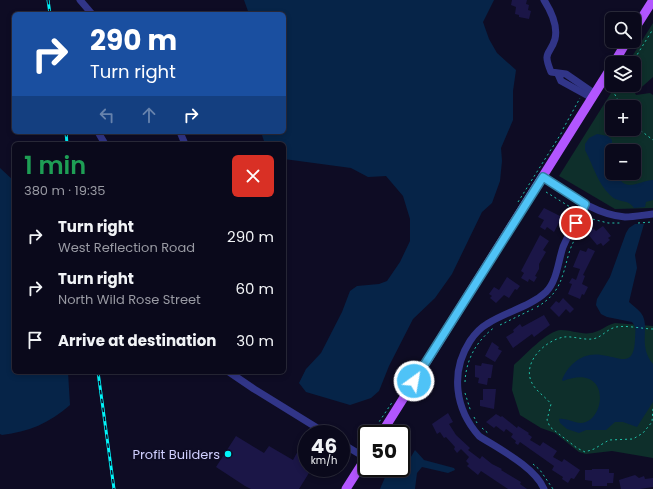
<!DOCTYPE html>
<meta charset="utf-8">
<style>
:root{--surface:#0a091b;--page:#131224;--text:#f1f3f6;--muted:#999aa3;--line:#2a2a3a}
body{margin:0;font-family:Poppins,sans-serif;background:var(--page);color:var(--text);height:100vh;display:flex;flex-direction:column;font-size:15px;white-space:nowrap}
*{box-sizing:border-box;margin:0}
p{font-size:13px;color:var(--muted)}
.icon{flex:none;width:22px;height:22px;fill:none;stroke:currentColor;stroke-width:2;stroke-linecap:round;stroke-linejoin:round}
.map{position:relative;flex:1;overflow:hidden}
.panel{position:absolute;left:12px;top:142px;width:274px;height:232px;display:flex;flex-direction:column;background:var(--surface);border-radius:6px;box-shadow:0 2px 6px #0003,0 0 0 1px var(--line)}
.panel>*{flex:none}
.top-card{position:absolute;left:12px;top:12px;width:274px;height:122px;border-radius:6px;box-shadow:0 2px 6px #0003,0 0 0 1px var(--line);background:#1a4fa0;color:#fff;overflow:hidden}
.controls{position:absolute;left:605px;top:12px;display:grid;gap:8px}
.controls a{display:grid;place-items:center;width:36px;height:36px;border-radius:6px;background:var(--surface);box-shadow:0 2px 6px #0003,0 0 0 1px var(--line);font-size:20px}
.speed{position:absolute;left:298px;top:425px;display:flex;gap:8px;font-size:20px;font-weight:700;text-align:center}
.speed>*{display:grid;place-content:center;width:52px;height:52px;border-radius:50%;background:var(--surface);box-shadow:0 2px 6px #0003,0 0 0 1px var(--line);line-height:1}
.speed small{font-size:10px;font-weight:400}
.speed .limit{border:2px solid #111;border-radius:6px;background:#fff;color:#111}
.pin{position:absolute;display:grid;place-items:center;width:34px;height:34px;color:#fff;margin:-17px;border:2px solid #fff;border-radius:50%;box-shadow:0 1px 4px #0007}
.me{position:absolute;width:44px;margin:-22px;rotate:32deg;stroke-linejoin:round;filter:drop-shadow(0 0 3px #0008)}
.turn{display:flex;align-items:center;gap:14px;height:84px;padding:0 12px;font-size:18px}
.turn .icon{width:52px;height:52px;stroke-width:2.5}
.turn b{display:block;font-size:28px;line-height:34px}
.lanes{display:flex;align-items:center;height:38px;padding:0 12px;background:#0003;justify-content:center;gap:20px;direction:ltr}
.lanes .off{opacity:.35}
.round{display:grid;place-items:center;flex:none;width:42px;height:42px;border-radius:6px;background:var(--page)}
.overview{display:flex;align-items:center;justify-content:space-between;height:68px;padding:0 12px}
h1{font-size:24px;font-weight:600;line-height:30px;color:#1e9e55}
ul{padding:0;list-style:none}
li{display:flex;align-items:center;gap:12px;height:52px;padding:0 12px}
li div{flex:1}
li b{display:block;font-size:15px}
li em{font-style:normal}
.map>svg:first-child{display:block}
.green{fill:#0e2f2b;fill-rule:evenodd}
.water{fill:#062448}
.building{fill:#1b1647}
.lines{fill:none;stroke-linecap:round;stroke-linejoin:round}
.path{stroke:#21c0a9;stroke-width:1;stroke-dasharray:2 3;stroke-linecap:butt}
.minor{stroke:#313588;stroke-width:7}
.major{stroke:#b256ff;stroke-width:9}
.rail-casing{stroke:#00f5fa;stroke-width:3}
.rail{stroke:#0e0c24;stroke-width:1.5;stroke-dasharray:4.5;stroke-linecap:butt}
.route-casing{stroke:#337fa1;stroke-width:10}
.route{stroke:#4fc3f7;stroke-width:7}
.poi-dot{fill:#00f5fa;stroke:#0e0c24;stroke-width:1.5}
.labels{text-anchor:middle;stroke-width:4;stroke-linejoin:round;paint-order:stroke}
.poi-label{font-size:13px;fill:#d0cfff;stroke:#0e0c24;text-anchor:end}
</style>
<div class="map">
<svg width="653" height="489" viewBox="0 0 653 489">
<rect width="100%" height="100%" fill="#0e0c24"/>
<!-- green -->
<g class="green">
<path d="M653,23V77L635,93L636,95L650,93L653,95V208L615,209L559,176L616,85H634V63H628ZM612,107H634V129H612ZM612,151H634V173H612Z"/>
<path d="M615,323L653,326V458L612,451L586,454L579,452L555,433L541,428L520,415L512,390L514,365C524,356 548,330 561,330C572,330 584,336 595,332C603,330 606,325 615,323Z"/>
</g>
<!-- water -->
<g class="water">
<path d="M244,0H494L483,22L489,39L497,53L516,70L513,91V120L501,148L502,161L500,181L492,203L482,212L452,274L435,298L413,319L389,366L379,391L371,398L350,405L306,392L299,383L306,369L321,353L342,312L350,291L357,286L379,284L387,281L400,262L410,241V219L403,196L386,176L368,177L351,168L284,159V144H265L261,132H284V14H249Z"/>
<path d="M597,134L608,136L612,140V173H617C624,194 638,181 653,180V200L646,202L645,207L634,208C629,199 617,203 610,195C598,184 593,165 585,150V144L589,138Z"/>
<path d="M0,168L14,181V372H68L70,405C50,423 28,432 2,435L0,434Z"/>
<path d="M635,224H644L635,255L637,268L629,302C633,306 638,309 641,313C651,326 637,345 653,364V402L637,427L623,422H615L606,430H586L579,433L567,429L560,423L559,419C567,418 573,423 581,423C606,422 612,362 563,381L562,380C568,365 582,352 601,355C620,357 634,369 635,339C635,333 637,327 632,322L607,317L601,314L596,305L597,299L610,277L626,233L629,228Z"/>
<path d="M415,450L424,460L454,468L455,470L448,473L422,467L417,473L415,489H380L389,468H401V465L408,462Z"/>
</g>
<!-- building -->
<g class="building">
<path d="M512,0H527L526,4L529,5L528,10L531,11L529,19L519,17V15L515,14L516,7L511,5Z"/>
<path d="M544,208L562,217L554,232L547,227L545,230L540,227L544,220L538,217Z"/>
<path d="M603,226L611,236L608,238L610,240L603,246L601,243L597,245L587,233L593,228L596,231Z"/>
<path d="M540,235L549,241L543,250L546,252L539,264V269L535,276L537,277L534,282L529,279L528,282L521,278L524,273L521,271Z"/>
<path d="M588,248L595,251L583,275L585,276L582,284L588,287L584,295L582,294L580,299L568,294L572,284L569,283L572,278L576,280L580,269L573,267L580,250L586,252Z"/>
<path d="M507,277L520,286L517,290L515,289L509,298L504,295L496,303L490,298L492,296L489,294L494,287L499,290Z"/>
<path d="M563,298L574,309L570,313L566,309L559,317L550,308L556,301L559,303Z"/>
<path d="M544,315L550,325L534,337L532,334L513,348L506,337L514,332L513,330L520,324L522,327Z"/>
<path d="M492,342L499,347L498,349L502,351L495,362L485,356Z"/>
<path d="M482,363L493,365L491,378H488L487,385L478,383L479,378L475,377V365L481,366Z"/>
<path d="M483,389H496L494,409L480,406V400H483Z"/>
<path d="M448,413L453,422L449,424L456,435L470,448L468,450L480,459L482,456L492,464L502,469L501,470L521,482L520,484L527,489H508L481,471L478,475L467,466L469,464L466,461L469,457L461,449L457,453L454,449L455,447L446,437L444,438L440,432L437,434L432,424Z"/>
<path d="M496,414L501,417L502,416L517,428L518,426L529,433L528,434L532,437L530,440L540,446L543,442L557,451L553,457L562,462L564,459L580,470L574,479L571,478L568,483L562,479L563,477L552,470L554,466L520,442L518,445L515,443L516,441L511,437L513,434L506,429L504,432L496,426L494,428L486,422Z"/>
<path d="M236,436L264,453L269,446L293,460L298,451L307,456V468H312L299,489H251L245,486L216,467Z"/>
<path d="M592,469H609V473H614L613,483H607V486H592V481L585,480V470H592Z"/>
<path d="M635,475L639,478L644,476L645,479L653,478V487L640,489H621L619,480Z"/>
</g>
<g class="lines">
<!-- path -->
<g class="path">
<path d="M632,63L653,29"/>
<path d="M617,85L614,93L622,107"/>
<path d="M634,123L640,130L653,140"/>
<path d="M563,129L580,98"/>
<path d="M546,192L575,210"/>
<path d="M518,202L562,132"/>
<path d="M588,218L608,223H620"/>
<path d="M638,223L653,222"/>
<path d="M537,307C561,293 562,277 569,253C573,240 581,228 588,218"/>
<path d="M500,325L533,309"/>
<path d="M653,329C643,329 622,324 613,328C605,331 601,338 592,339C583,340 573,336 564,337C546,340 523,361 531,381C535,391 545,396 551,404L547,420L550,427L577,448L585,452L594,449L609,440L633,439L643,433L652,422L653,408"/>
<path d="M465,382C466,359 477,340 495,327"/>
<path d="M465,393L471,412"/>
<path d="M474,417L477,423"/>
<path d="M482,428L489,434"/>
<path d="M371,434L393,401"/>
<path d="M359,447L367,440"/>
<path d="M533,464L540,470L553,489"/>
</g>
<!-- minor -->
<g class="minor">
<path d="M80,0L92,14"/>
<path d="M544,0C551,11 558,26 555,39C550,56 542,50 551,72L566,74L595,94"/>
<path d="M558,74L561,81L592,98"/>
<path d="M98,132L105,144"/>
<path d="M180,132L185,144"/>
<path d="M543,177C568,193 595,215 625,217C634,217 644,215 653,214"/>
<path d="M229,372L254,389L327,434"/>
<path d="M341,443L366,458"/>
<path d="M544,489C535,467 499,449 479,436C455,409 450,372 470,341C474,335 480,328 487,324C505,312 530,307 546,292C557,281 558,262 563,247C569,233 578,218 585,204"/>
</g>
<!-- major -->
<g class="major">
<path d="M634,30L653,0"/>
<path d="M614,63L627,41"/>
<path d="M381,434L612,66"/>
<path d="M346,489L367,456"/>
</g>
<!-- rail casing -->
<g class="rail-casing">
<g id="rail">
<path d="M48,0L50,14"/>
<path d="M66,132L67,144"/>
<path d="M98,372L114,489"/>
</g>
</g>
<!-- rail -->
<use href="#rail" class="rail"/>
</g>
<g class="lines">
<!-- route casing -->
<g class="route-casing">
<path id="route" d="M414,381L543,177L585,204L576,223"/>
</g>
<!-- route -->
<use href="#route" class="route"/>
</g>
<!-- markers -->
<circle class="poi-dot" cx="228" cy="454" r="4"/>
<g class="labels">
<!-- poi labels -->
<g class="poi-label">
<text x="220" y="459">Profit Builders</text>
</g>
</g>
</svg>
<div class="controls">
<a><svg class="icon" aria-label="search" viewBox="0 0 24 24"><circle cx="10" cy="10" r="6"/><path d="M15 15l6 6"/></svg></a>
<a><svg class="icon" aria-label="layers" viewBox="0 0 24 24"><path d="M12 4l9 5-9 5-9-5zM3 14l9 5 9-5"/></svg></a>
<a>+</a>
<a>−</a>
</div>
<div class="speed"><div>46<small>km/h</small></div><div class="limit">50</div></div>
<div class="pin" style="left:576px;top:223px;background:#d93025"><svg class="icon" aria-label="arrive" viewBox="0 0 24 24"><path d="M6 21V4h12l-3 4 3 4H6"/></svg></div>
<svg class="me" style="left:414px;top:381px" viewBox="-20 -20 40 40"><circle r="17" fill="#4fc3f7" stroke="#fff" stroke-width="3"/><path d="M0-11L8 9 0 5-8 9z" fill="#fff"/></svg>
<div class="top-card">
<div class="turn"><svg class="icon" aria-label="right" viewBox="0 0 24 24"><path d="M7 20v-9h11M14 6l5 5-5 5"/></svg><div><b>290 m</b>Turn right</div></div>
<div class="lanes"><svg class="icon off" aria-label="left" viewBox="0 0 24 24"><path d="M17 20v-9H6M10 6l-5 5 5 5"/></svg><svg class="icon off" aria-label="ahead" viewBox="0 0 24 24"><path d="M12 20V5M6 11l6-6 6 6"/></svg><svg class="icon" aria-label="right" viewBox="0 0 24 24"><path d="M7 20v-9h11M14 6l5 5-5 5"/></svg></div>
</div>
<section class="panel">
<div class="overview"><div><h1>1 min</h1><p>380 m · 19:35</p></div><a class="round" style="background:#d93025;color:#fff"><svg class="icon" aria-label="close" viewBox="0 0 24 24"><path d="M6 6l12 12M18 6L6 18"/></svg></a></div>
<ul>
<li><svg class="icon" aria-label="right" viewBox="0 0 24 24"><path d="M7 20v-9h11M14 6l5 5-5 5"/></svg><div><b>Turn right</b><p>West Reflection Road</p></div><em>290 m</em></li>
<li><svg class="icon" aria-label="right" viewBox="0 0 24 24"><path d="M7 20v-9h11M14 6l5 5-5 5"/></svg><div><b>Turn right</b><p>North Wild Rose Street</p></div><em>60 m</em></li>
<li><svg class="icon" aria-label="arrive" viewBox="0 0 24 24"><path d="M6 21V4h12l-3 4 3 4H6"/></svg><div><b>Arrive at destination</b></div><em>30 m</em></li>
</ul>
</section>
</div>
